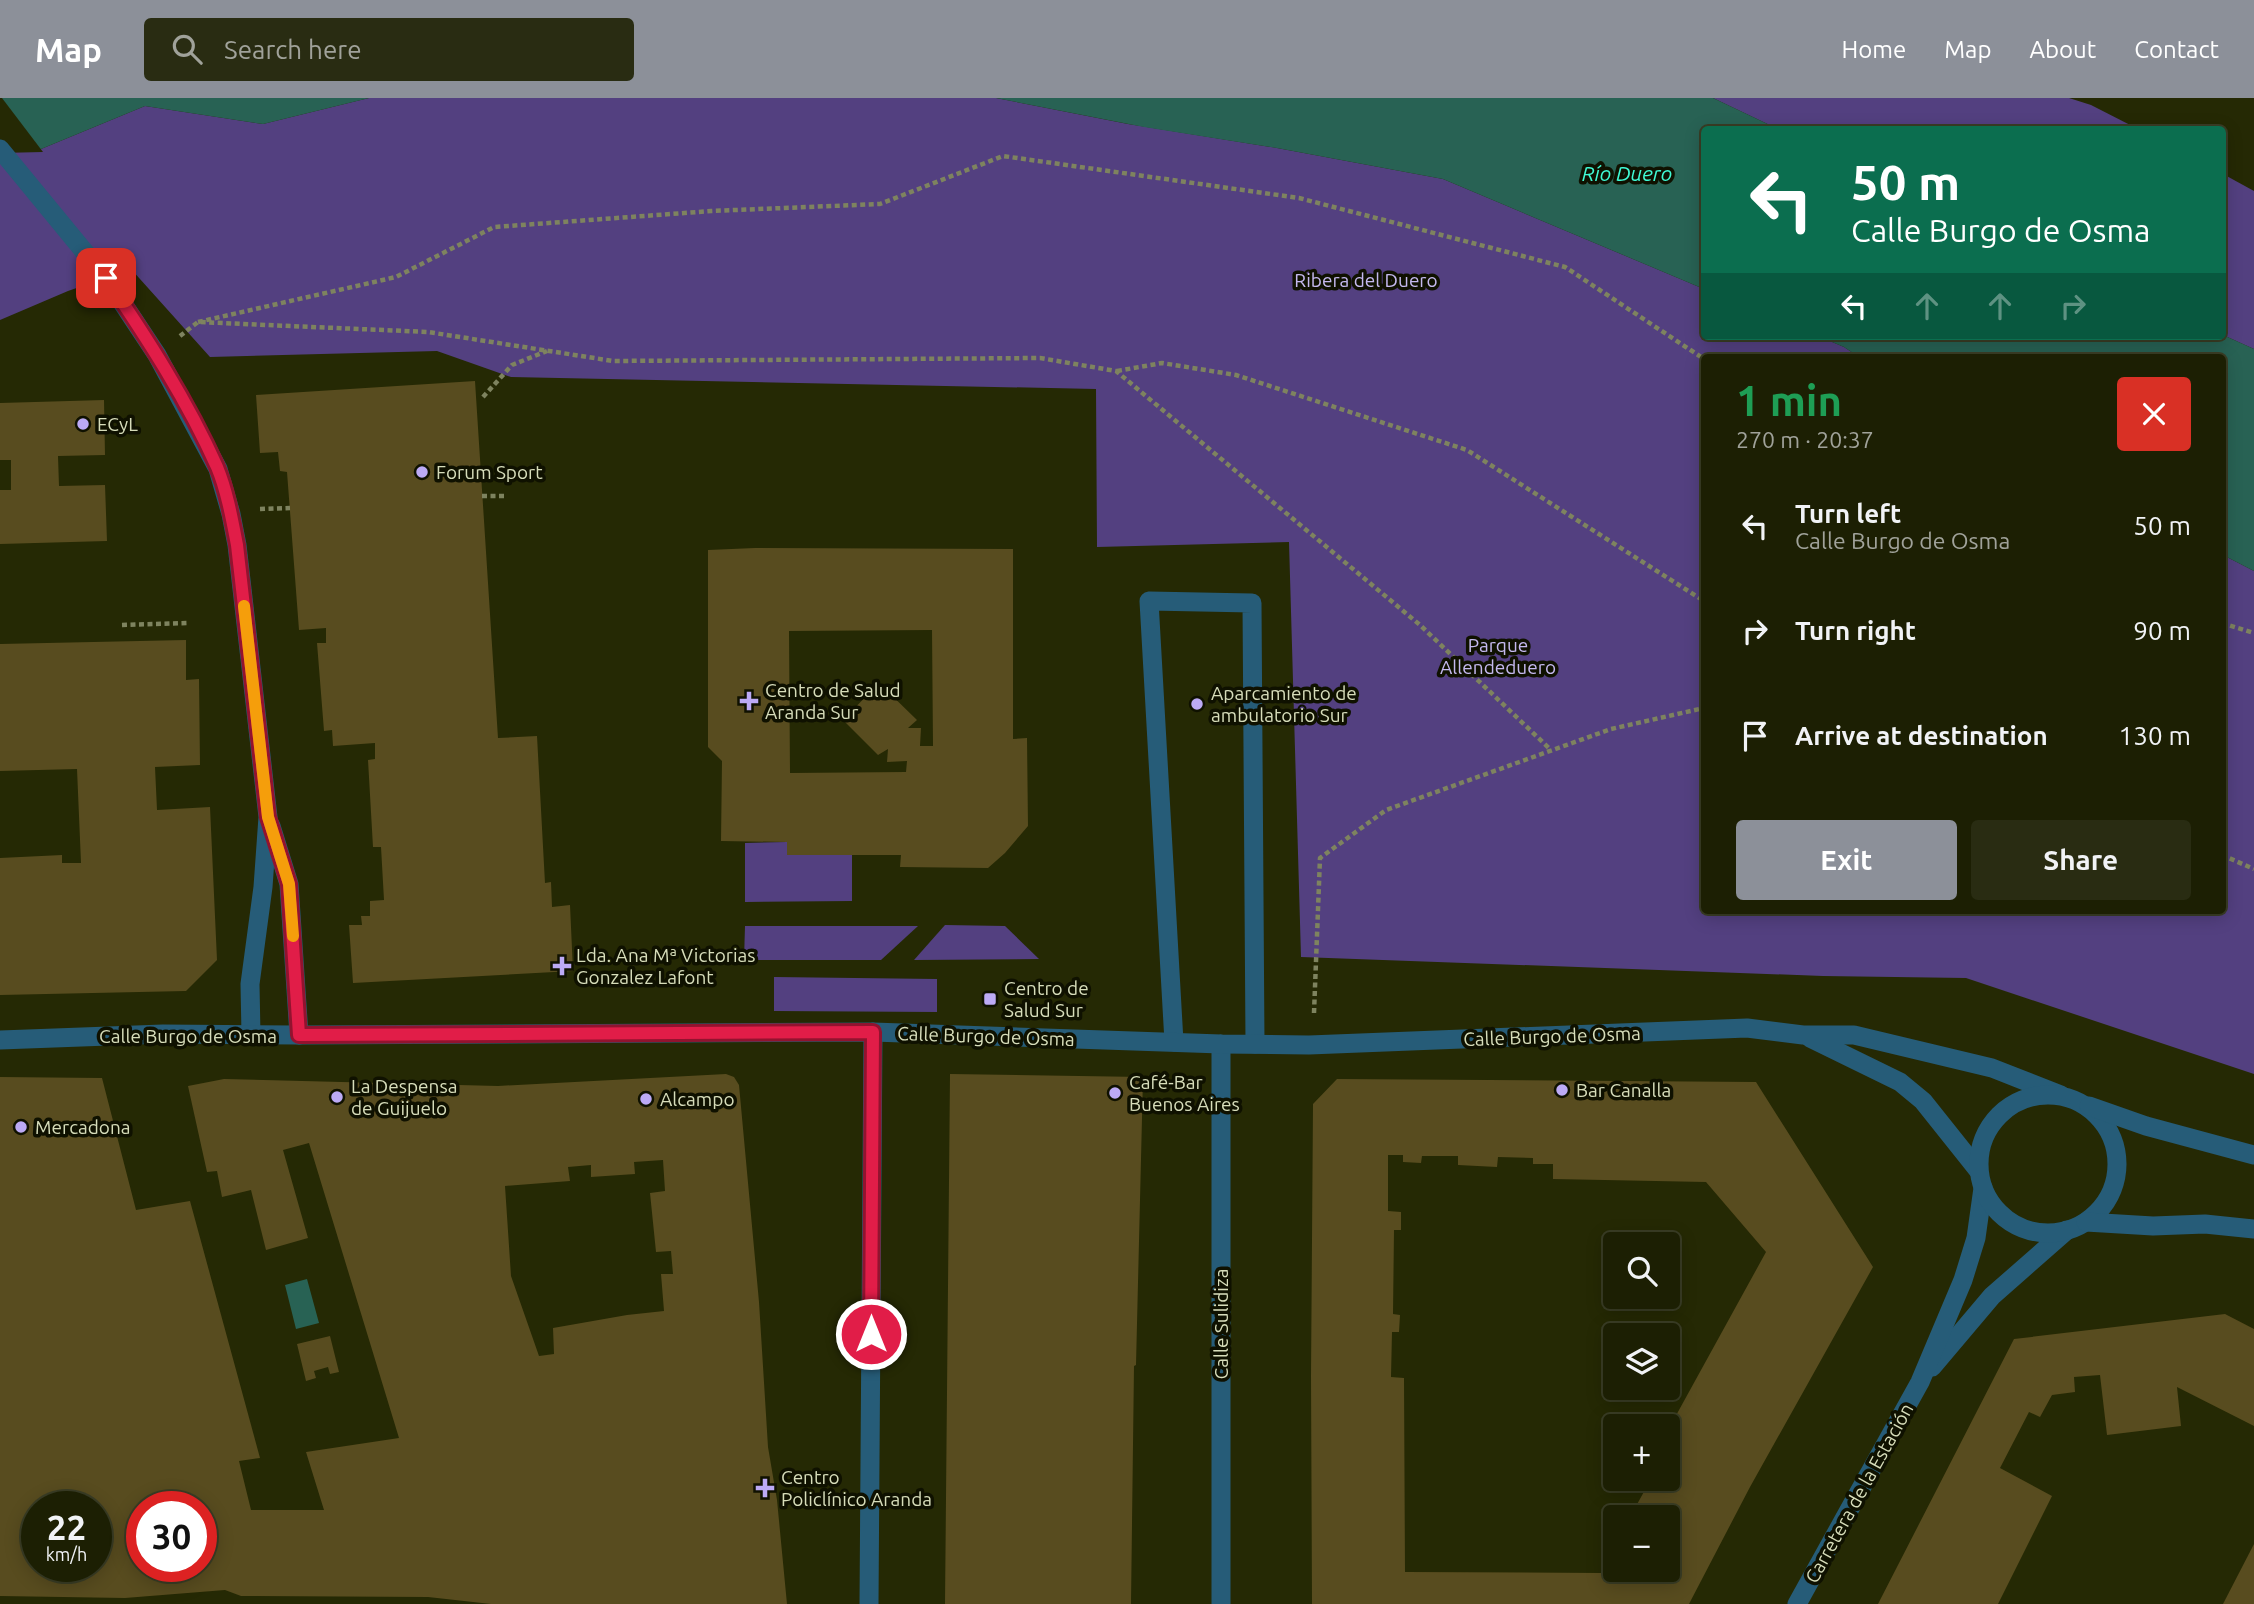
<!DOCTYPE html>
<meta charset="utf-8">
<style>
:root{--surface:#1c1f03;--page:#292c12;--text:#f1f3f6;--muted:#a0a29a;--line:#3a3d25;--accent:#8c9099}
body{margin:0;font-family:Ubuntu,sans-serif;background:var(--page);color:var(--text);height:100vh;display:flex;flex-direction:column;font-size:26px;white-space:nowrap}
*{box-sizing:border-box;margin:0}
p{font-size:23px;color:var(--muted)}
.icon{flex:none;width:38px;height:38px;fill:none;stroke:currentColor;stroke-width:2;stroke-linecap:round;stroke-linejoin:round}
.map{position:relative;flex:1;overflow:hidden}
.drawer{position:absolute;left:1701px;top:256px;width:525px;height:560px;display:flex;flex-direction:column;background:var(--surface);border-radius:7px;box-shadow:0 4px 18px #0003,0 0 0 2px var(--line)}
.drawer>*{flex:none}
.hud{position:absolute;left:1701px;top:28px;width:525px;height:214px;border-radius:7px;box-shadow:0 4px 18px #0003,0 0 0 2px var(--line);background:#0b6e4f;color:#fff;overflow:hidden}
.tools{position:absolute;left:1603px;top:1134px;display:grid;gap:14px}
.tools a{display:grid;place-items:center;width:77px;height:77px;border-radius:7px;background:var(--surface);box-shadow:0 4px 18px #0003,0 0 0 2px var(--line);font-size:35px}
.speed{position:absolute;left:21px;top:1393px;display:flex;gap:14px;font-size:35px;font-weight:700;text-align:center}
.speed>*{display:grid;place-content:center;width:91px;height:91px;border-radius:50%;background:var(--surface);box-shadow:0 4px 18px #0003,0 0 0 2px var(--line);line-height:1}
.speed small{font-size:18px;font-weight:400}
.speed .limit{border:10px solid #d22;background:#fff;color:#111}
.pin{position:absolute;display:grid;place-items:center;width:60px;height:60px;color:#fff;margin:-30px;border-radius:14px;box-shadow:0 4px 10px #0006}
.me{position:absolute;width:77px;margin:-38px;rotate:0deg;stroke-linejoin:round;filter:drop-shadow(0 0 5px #0008)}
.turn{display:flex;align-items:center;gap:24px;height:147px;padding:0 35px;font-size:32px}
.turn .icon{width:91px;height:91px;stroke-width:2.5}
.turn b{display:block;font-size:49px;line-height:60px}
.lanes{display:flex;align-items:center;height:66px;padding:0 35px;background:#0003;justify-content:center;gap:35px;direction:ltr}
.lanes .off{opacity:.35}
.round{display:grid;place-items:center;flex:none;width:74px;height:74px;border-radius:7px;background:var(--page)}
.overview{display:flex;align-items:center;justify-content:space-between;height:119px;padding:0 35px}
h1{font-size:42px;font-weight:600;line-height:52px;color:#1e9e55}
.action{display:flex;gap:14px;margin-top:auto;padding:14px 35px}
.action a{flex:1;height:80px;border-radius:7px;background:var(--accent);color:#fff;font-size:28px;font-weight:600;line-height:80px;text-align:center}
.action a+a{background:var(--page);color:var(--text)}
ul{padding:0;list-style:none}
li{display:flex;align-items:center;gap:21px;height:105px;padding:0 35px}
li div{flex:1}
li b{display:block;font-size:26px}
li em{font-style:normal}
header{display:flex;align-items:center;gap:42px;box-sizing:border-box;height:98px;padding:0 35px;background:var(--accent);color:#fff}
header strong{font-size:33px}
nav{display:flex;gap:38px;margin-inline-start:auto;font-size:24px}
.search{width:490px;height:63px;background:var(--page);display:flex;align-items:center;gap:18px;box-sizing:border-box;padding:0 24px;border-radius:7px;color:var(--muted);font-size:26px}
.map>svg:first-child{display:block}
.green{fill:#534080}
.water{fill:#286254}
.pier{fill:#252904}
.building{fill:#584c1f;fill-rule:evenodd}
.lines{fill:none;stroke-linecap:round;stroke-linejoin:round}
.path{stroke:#7e835f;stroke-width:4.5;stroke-dasharray:5 3.5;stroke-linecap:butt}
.service{stroke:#265c78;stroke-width:19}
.minor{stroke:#265c78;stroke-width:19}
.tertiary{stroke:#265c78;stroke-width:19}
.route-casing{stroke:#92132f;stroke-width:18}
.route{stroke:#e11d48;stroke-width:12}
.slow{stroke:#f59e0b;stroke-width:12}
.poi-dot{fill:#bcaaf5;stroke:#0f1100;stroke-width:2.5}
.labels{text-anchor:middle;stroke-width:7;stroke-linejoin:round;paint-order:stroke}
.park-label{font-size:19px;fill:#c5b9ef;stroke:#0f1100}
.poi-label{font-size:19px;fill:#d7ddba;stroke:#0f1100;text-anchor:start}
.street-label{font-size:19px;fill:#d7ddba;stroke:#0f1100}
.water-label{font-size:21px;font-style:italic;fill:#40fad4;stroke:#0f1100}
</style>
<header>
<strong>Map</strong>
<div class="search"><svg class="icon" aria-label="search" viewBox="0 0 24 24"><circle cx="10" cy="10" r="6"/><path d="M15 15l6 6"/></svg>Search here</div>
<nav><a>Home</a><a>Map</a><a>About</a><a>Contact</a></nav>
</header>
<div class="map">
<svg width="2254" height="1506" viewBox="0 0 2254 1506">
<rect width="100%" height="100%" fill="#252904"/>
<!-- green -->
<g class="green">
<path d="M369,0H996L1128,26L1277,50L1443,81L1704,191V238H1818L1844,249L1859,259H1704V812H2222L2223,457L2254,473V976L1966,880L1823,878L1301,859L1289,444L1097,449L1096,291L511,279L437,253L210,259L131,171L68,193L0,222V52L41,51L145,8L263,26Z"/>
<path d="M1713,0H2069L2091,7L2138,31H1778Z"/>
<path d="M2223,76L2254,93V251L2223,237Z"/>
<path d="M787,744V757H852V803L745,804V745Z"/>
<path d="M945,827L1005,828L1039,861L914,862Z"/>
<path d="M745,828H918L881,862H744Z"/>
<path d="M774,879L937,881V914L774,913Z"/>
</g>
<!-- water -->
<g class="water">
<path d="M0,0H369L263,26L145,8L41,51L0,52Z"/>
<path d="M996,0H1713L1778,31L1704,32V191L1443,81L1277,50L1144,29Z"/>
<path d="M2223,237L2254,251V473L2223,457L2222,259H1859L1844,249L1818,238Z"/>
<path d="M307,1181L319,1225L296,1231L285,1187Z"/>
</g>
<!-- pier -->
<path class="pier" d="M0,0H2L43,54L0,55Z"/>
<!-- building -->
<g class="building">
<path d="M475,283L498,640L537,638L545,785L551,784L552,809L570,807L573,873L353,885L349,827H362L361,818H370V803L384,802L381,749H373L368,662L375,661V645L333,648L332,632L324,633L317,545H326V530L299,532L287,374L280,373L278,354L260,355L256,297Z"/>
<path d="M104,302L105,357L58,358L59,388L105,387L107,443L0,446V392H11V362H0V305Z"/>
<path d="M755,450L1013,451V641L1027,640L1028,728L1005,755L988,770L900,769L901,757H787V744L721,743L722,663L708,649V452ZM932,532L933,648H920L921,630H908L917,622L879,585L843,622L878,657L888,651L887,664L907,663L906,674L790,675L789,533Z"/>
<path d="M186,542V582L199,581L200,667L155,669L157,712L210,709L217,862L186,893L0,897V760L62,757V765H81L77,671L0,673V546Z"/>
<path d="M726,976L734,979L739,987L759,1204L768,1349L777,1402L787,1506H491L428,1499L241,1498L225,1492L125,1500L0,1498V979L102,980L136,1112L190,1103L260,1360L239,1363L251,1412H324L306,1354L399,1340L309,1045L283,1052L308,1140L266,1152L251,1092L222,1099L217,1073L207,1074L188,988L224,981L498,988ZM663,1062L665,1093L650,1095L656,1154L671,1153L673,1176H661L664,1213L627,1217L553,1230L554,1256L539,1258L511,1178L505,1088L570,1083L568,1069L591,1067V1079L635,1076L634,1064ZM37,1409H96V1468H37ZM142,1409H201V1468H142Z"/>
<path d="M950,976L1143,979L1136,1267L1134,1268L1131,1506H945Z"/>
<path d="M1337,981L1756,984L1873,1169L1750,1389L1689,1506H1312L1311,1278L1313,1006ZM1388,1057H1403V1064L1421,1065L1422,1058H1458V1067L1497,1069L1498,1059L1533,1060V1066H1553V1081L1706,1084L1766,1154L1668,1332V1345L1670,1346L1668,1349V1381H1651L1630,1419H1668V1472H1648L1645,1477H1640V1472H1601V1475L1405,1474L1404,1280L1391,1279L1392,1234H1399L1400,1217L1393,1216L1394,1132H1401V1114L1388,1113Z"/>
<path d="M2225,1216L2254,1231V1328L2177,1289L2181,1328L2107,1337L2100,1277L2074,1279L2075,1294L2052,1297L2040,1319L2029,1314L2000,1370L2052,1398L1998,1506H1878L2014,1241Z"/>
<path d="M330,1238L339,1274L330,1276L328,1269L314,1273L316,1280L306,1283L297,1246Z"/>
<path d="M2254,1446V1506H2223Z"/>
</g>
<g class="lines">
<!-- path -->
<g class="path">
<path d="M198,224L396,179L494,129L711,113L880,106L1003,58L1299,100L1565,169L1704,261"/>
<path d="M180,238L198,224L428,234L613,263L1040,260L1116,273L1420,527L1551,652"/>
<path d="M1117,273L1162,265L1236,277L1467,352L1704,503"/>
<path d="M483,299L512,267L547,253"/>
<path d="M482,398H505"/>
<path d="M260,411L290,410"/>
<path d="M2222,525L2254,535"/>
<path d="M122,527L188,525"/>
<path d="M2222,757L2254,771"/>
<path d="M1314,915L1320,760L1386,712L1611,631L1704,610"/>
</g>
<!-- service -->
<path class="service" d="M1174,944L1149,503L1252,505L1255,946"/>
<!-- minor -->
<g class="minor">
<path d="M1932,1269L1992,1198L2067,1132"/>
<path d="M869,1506L873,934"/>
<path d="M1221,1506V946"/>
<path d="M1797,1506L1920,1284L1963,1182L1976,1140L1983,1090"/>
</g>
<!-- tertiary -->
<g class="tertiary">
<path d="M0,51L106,180L157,257L218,371L231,416L237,447L268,719L263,789L250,886L251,937"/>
<path d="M271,728L289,786L299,937"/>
<path d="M1810,940L1900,984L1923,1003L1978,1072"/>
<path d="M0,942L163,936L299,937L873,934L1221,946L1309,947L1747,930L1803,937H1854L1992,970L2061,997"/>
<circle cx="2048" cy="1066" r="69"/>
<path d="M2089,1008L2146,1028L2254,1057"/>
<path d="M2086,1124L2153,1128L2205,1126L2254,1131"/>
</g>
</g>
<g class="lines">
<!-- route casing -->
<g class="route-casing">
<path id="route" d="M106,180C147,240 187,302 217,369C227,393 232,421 237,447L268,719L289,786L299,937L873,934L871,1236"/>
</g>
<!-- route -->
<use href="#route" class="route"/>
<!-- slow -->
<path class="slow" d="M244,508L268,719L289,786L293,838"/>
</g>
<!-- markers -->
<g class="poi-dot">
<circle cx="83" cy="326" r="7"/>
<circle cx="422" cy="374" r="7"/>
<path d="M745.5 592.5h7v7h7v7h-7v7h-7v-7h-7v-7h7z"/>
<circle cx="1197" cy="606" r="7"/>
<path d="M558.5 857.5h7v7h7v7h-7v7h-7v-7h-7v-7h7z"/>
<rect x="983" y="894" width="14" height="14" rx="3.5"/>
<circle cx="1562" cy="992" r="7"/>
<circle cx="1115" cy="995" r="7"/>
<circle cx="337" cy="999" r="7"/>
<circle cx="646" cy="1001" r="7"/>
<circle cx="21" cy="1029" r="7"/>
<path d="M761.5 1379.5h7v7h7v7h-7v7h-7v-7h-7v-7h7z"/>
</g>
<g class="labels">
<!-- park labels -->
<g class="park-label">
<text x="1366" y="189">Ribera del Duero</text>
<text x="1498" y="554">Parque<tspan x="1498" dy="22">Allendeduero</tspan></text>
</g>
<!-- poi labels -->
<g class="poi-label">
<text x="97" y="333">ECyL</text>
<text x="436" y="381">Forum Sport</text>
<text x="765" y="599">Centro de Salud<tspan x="765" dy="22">Aranda Sur</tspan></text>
<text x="1211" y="602">Aparcamiento de<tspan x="1211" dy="22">ambulatorio Sur</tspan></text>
<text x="576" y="864">Lda. Ana Mª Victorias<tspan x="576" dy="22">Gonzalez Lafont</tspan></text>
<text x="1004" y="897">Centro de<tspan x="1004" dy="22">Salud Sur</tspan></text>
<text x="1129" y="991">Café-Bar<tspan x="1129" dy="22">Buenos Aires</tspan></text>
<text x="351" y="995">La Despensa<tspan x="351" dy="22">de Guijuelo</tspan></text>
<text x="1576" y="999">Bar Canalla</text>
<text x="660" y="1008">Alcampo</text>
<text x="35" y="1036">Mercadona</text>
<text x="781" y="1386">Centro<tspan x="781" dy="22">Policlínico Aranda</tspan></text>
</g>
<!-- street labels -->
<g class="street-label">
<text x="188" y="945">Calle Burgo de Osma</text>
<text transform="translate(986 938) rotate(2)" y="7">Calle Burgo de Osma</text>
<text transform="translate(1552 938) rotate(-2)" y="7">Calle Burgo de Osma</text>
<text transform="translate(1221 1226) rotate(-90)" y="7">Calle Sulidiza</text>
<text transform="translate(1859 1395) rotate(-61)" y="7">Carretera de la Estación</text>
</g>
<!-- water labels -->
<g class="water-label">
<text x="1627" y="83">Río Duero</text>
</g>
</g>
</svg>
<div class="tools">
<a><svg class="icon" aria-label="search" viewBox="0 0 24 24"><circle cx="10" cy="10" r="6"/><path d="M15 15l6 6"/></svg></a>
<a><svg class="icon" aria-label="layers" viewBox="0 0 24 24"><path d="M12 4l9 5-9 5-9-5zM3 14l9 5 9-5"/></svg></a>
<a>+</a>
<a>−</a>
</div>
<div class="speed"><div>22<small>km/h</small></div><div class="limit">30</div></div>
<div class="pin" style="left:106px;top:180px;background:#d93025"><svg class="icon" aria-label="arrive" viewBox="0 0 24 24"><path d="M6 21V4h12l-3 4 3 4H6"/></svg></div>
<svg class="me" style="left:871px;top:1236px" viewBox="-20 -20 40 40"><circle r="17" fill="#e11d48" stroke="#fff" stroke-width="3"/><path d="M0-11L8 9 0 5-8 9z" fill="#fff"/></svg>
<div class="hud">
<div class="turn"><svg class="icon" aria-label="left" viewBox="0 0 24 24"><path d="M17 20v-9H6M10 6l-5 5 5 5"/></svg><div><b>50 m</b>Calle Burgo de Osma</div></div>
<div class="lanes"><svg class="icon" aria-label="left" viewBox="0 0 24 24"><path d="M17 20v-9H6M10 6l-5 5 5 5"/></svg><svg class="icon off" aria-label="ahead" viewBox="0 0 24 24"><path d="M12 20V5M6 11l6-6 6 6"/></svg><svg class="icon off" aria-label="ahead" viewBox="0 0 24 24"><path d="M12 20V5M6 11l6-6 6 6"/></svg><svg class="icon off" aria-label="right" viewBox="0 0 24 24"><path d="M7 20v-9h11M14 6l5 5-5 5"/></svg></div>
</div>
<section class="drawer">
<div class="overview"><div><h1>1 min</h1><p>270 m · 20:37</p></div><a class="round" style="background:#d93025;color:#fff"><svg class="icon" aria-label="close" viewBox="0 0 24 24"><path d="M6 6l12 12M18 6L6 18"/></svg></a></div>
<ul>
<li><svg class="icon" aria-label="left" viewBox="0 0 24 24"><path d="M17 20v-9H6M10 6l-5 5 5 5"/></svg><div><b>Turn left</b><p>Calle Burgo de Osma</p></div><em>50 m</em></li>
<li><svg class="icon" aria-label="right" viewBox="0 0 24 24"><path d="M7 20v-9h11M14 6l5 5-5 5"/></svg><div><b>Turn right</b></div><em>90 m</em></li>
<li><svg class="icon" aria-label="arrive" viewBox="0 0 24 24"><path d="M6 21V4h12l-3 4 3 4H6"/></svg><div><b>Arrive at destination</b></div><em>130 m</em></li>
</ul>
<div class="action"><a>Exit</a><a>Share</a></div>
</section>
</div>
